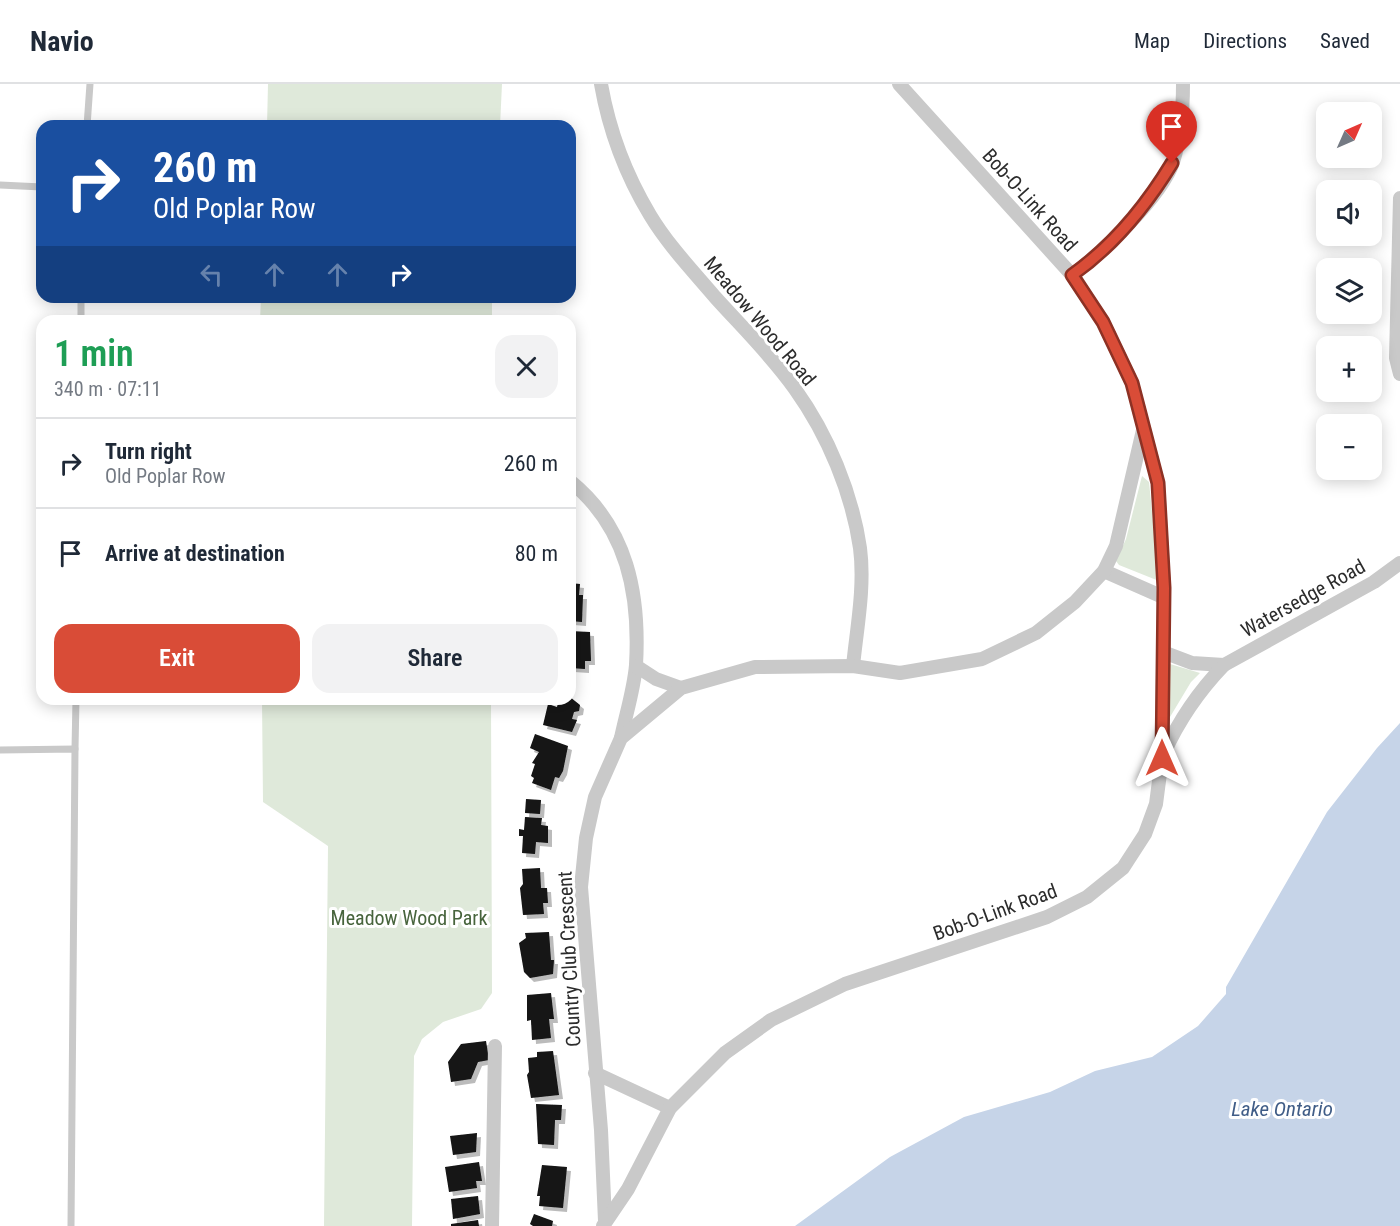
<!DOCTYPE html>
<meta charset="utf-8">
<style>
:root{--surface:#fff;--page:#f2f2f3;--text:#1f2937;--muted:#747a83;--line:#e0e1e3;--accent:#d94c37}
body{margin:0;font-family:"Roboto Condensed",sans-serif;background:var(--page);color:var(--text);height:100vh;display:flex;flex-direction:column;font-size:22px;white-space:nowrap}
*{box-sizing:border-box;margin:0}
p{font-size:20px;color:var(--muted)}
.icon{flex:none;width:33px;height:33px;fill:none;stroke:currentColor;stroke-width:2;stroke-linecap:round;stroke-linejoin:round}
.map{position:relative;flex:1;overflow:hidden}
.panel{position:absolute;left:36px;top:231px;width:540px;height:390px;display:flex;flex-direction:column;background:var(--surface);border-radius:18px;box-shadow:0 3px 15px #0003}
.panel>*{flex:none}
.hud{position:absolute;left:36px;top:36px;width:540px;height:183px;border-radius:18px;box-shadow:0 3px 15px #0003;background:#1a4fa0;color:#fff;overflow:hidden}
.needle{width:39px;rotate:45deg}
.buttons{position:absolute;left:1316px;top:18px;display:grid;gap:12px}
.buttons a{display:grid;place-items:center;width:66px;height:66px;border-radius:12px;background:var(--surface);box-shadow:0 3px 15px #0003;font-size:30px}
.pin{position:absolute;display:grid;place-items:center;width:51px;height:51px;color:#fff;margin:-62px -26px;border-radius:50% 50% 50% 0;rotate:-45deg;box-shadow:0 0 6px #0007}
.pin .icon{rotate:45deg}
.me{position:absolute;width:66px;margin:-33px;rotate:0deg;stroke-linejoin:round;filter:drop-shadow(0 0 4px #0008)}
.turn{display:flex;align-items:center;gap:21px;height:126px;padding:0 18px;font-size:27px}
.turn .icon{width:78px;height:78px;stroke-width:2.5}
.turn b{display:block;font-size:42px;line-height:51px}
.lanes{display:flex;align-items:center;height:57px;padding:0 18px;background:#0003;justify-content:center;gap:30px;direction:ltr}
.lanes .off{opacity:.35}
.round{display:grid;place-items:center;flex:none;width:63px;height:63px;border-radius:18px;background:var(--page)}
.overview{display:flex;align-items:center;justify-content:space-between;height:102px;padding:0 18px}
h1{font-size:36px;font-weight:600;line-height:45px;color:#1e9e55}
.primary-button{display:flex;gap:12px;margin-top:auto;padding:12px 18px}
.primary-button a{flex:1;height:69px;border-radius:18px;background:var(--accent);color:#fff;font-size:24px;font-weight:600;line-height:69px;text-align:center}
.primary-button a+a{background:var(--page);color:var(--text)}
ul{padding:0;list-style:none}
li{display:flex;align-items:center;gap:18px;height:90px;padding:0 18px;border-top:2px solid var(--line)}
li div{flex:1}
li b{display:block;font-size:22px}
li em{font-style:normal}
header{display:flex;align-items:center;gap:36px;box-sizing:border-box;height:84px;padding:0 30px;background:var(--surface);border-bottom:2px solid var(--line)}
header strong{font-size:28px}
nav{display:flex;gap:33px;margin-inline-start:auto;font-size:21px}
.map>svg:first-child{display:block}
.green{fill:#dfe9da}
.water{fill:#c6d4e8}
.building{fill:#131313;filter:url(#shadow)}
.lines{fill:none;stroke-linecap:round;stroke-linejoin:round}
.lane{stroke:#c9c9c9;stroke-width:7}
.street{stroke:#c9c9c9;stroke-width:14}
.route-casing{stroke:#8d3124;stroke-width:15}
.route{stroke:#d94c37;stroke-width:10}
.labels{text-anchor:middle;stroke-width:6;stroke-linejoin:round;paint-order:stroke}
.street-label{font-size:20px;fill:#2c2c2c;stroke:#fff}
.park-label{font-size:20px;fill:#47643c;stroke:#fff}
.water-label{font-size:21px;font-style:italic;fill:#405d87;stroke:#fff}
</style>
<header>
<strong>Navio</strong>
<nav><a>Map</a><a>Directions</a><a>Saved</a></nav>
</header>
<div class="map">
<svg width="1400" height="1142" viewBox="0 0 1400 1142">
<defs>
<filter id="shadow"><feDropShadow dx="4" dy="4" stdDeviation="0" flood-color="#0004"/></filter>
</defs>
<rect width="100%" height="100%" fill="#fff"/>
<!-- green -->
<g class="green">
<path d="M268,0H502L500,42H267Z"/>
<path d="M261,213H492V237H260Z"/>
<path d="M1142,392L1149,398L1159,497L1119,481L1116,477L1126,455Z"/>
<path d="M1170,580L1200,589L1191,598L1167,638Z"/>
<path d="M262,615H491L492,909L481,925L443,938L422,955L414,972L412,1142H324L328,762L263,718Z"/>
</g>
<!-- water -->
<path class="water" d="M1400,639V1142H795L890,1073L964,1033L1050,1008L1095,987L1152,973L1198,942L1226,910V903L1327,728L1377,664Z"/>
<!-- building -->
<g class="building">
<path d="M570,499L580,500L579,511H583L582,538L570,537Z"/>
<path d="M570,547L590,548L591,577H585V585L570,584Z"/>
<path d="M570,613L580,621L579,627L574,628L572,635L577,636L572,648L543,641L548,620L557,623L559,615Z"/>
<path d="M535,650L568,662L563,687L559,694L555,693L551,706L532,699L534,694L531,692L535,680L532,679L539,668L530,664Z"/>
<path d="M526,715L541,716L540,730L525,729Z"/>
<path d="M525,733L542,734L541,741L548,742V759L536,758L535,770L522,769L523,752H519V745L524,746Z"/>
<path d="M540,784L541,804H547L548,819H543L544,830L523,831L520,804L523,800L522,785Z"/>
<path d="M549,848L551,876H554L553,890L530,894L524,888L519,859L526,854L525,849Z"/>
<path d="M551,909L554,935H549L551,954L532,956L531,936L527,937V911Z"/>
<path d="M486,957L489,976L478,978L471,995L451,998L448,978L461,960Z"/>
<path d="M553,967L559,1011L531,1014L527,991L529,988L528,974L537,973V968Z"/>
<path d="M536,1020L562,1021L561,1036H555L554,1061L538,1060Z"/>
<path d="M477,1049L476,1068L453,1071L450,1052Z"/>
<path d="M479,1078L482,1097H476L477,1104L449,1108L445,1083Z"/>
<path d="M542,1081L567,1083L563,1124L539,1122L540,1112H537Z"/>
<path d="M478,1112L480,1130L453,1135L451,1115Z"/>
<path d="M534,1130L553,1137L552,1142H533L530,1140Z"/>
<path d="M478,1136L479,1142H451V1140Z"/>
</g>
<g class="lines">
<!-- lane -->
<g class="lane">
<path d="M87,42L90,0"/>
<path d="M0,101L42,103"/>
<path d="M81,237V213"/>
<path d="M75,665L76,615"/>
<path d="M0,666L75,665L71,1142"/>
</g>
<!-- street -->
<g class="street">
<path d="M601,0C609,46 626,91 650,131C668,161 693,187 715,213C742,243 772,272 795,305C828,351 852,409 860,464C865,502 857,543 853,582"/>
<path d="M1400,114L1396,274L1400,290"/>
<path d="M1072,191C1101,170 1162,112 1173,78C1181,53 1183,26 1183,0"/>
<path d="M570,397C628,444 640,511 636,581C634,605 626,630 621,654"/>
<path d="M1104,487L1163,513"/>
<path d="M1163,568L1192,579L1224,581"/>
<path d="M636,582L656,595L681,604"/>
<path d="M1164,669C1179,636 1199,607 1224,581L1374,498L1400,479"/>
<path d="M595,989L670,1024"/>
<path d="M605,1137L601,1046L581,803L586,754L595,713L621,654L681,604L755,583L853,582L900,589L982,575L1036,549L1075,518L1104,487L1116,462L1143,346"/>
<path d="M492,1142L495,962"/>
<path d="M603,1142L628,1105L670,1024L725,969L771,936L845,900L1047,833L1087,813L1123,784L1145,750L1156,720L1162,674L1164,504L1158,399L1132,299L1103,238L1072,191L899,0"/>
</g>
</g>
<g class="lines">
<!-- route casing -->
<g class="route-casing">
<path id="route" d="M1162,674L1164,504L1158,399L1132,299L1103,238L1072,191C1113,162 1146,122 1172,79"/>
</g>
<!-- route -->
<use href="#route" class="route"/>
</g>
<g class="labels">
<!-- street labels -->
<g class="street-label">
<text transform="translate(1030 116) rotate(48)" y="7">Bob-O-Link Road</text>
<text transform="translate(760 237) rotate(50)" y="7">Meadow Wood Road</text>
<text transform="translate(1303 514) rotate(-29)" y="7">Watersedge Road</text>
<text transform="translate(995 828) rotate(-20)" y="7">Bob-O-Link Road</text>
<text transform="translate(569 875) rotate(-93)" y="7">Country Club Crescent</text>
</g>
<!-- park labels -->
<g class="park-label">
<text x="409" y="841">Meadow Wood Park</text>
</g>
<!-- water labels -->
<g class="water-label">
<text x="1282" y="1032">Lake Ontario</text>
</g>
</g>
</svg>
<div class="buttons">
<a><svg class="needle" viewBox="-14 -14 28 28"><path d="M0-13l5 13h-10z" fill="#e53935"/><path d="M0 13l5-13h-10z" fill="#747a83"/></svg></a>
<a><svg class="icon" aria-label="sound" viewBox="0 0 24 24"><path d="M4 9h4l5-4v14l-5-4H4zM17 9q2 3 0 6"/></svg></a>
<a><svg class="icon" aria-label="layers" viewBox="0 0 24 24"><path d="M12 4l9 5-9 5-9-5zM3 14l9 5 9-5"/></svg></a>
<a>+</a>
<a>−</a>
</div>
<div class="pin" style="left:1172px;top:79px;background:#d93025"><svg class="icon" aria-label="arrive" viewBox="0 0 24 24"><path d="M6 21V4h12l-3 4 3 4H6"/></svg></div>
<svg class="me" style="left:1162px;top:674px" viewBox="-20 -20 40 40"><path d="M0-17L14 15 0 8-14 15z" fill="#d94c37" stroke="#fff" stroke-width="4"/></svg>
<div class="hud">
<div class="turn"><svg class="icon" aria-label="right" viewBox="0 0 24 24"><path d="M7 20v-9h11M14 6l5 5-5 5"/></svg><div><b>260 m</b>Old Poplar Row</div></div>
<div class="lanes"><svg class="icon off" aria-label="left" viewBox="0 0 24 24"><path d="M17 20v-9H6M10 6l-5 5 5 5"/></svg><svg class="icon off" aria-label="ahead" viewBox="0 0 24 24"><path d="M12 20V5M6 11l6-6 6 6"/></svg><svg class="icon off" aria-label="ahead" viewBox="0 0 24 24"><path d="M12 20V5M6 11l6-6 6 6"/></svg><svg class="icon" aria-label="right" viewBox="0 0 24 24"><path d="M7 20v-9h11M14 6l5 5-5 5"/></svg></div>
</div>
<section class="panel">
<div class="overview"><div><h1>1 min</h1><p>340 m · 07:11</p></div><a class="round"><svg class="icon" aria-label="close" viewBox="0 0 24 24"><path d="M6 6l12 12M18 6L6 18"/></svg></a></div>
<ul>
<li><svg class="icon" aria-label="right" viewBox="0 0 24 24"><path d="M7 20v-9h11M14 6l5 5-5 5"/></svg><div><b>Turn right</b><p>Old Poplar Row</p></div><em>260 m</em></li>
<li><svg class="icon" aria-label="arrive" viewBox="0 0 24 24"><path d="M6 21V4h12l-3 4 3 4H6"/></svg><div><b>Arrive at destination</b></div><em>80 m</em></li>
</ul>
<div class="primary-button"><a>Exit</a><a>Share</a></div>
</section>
</div>
